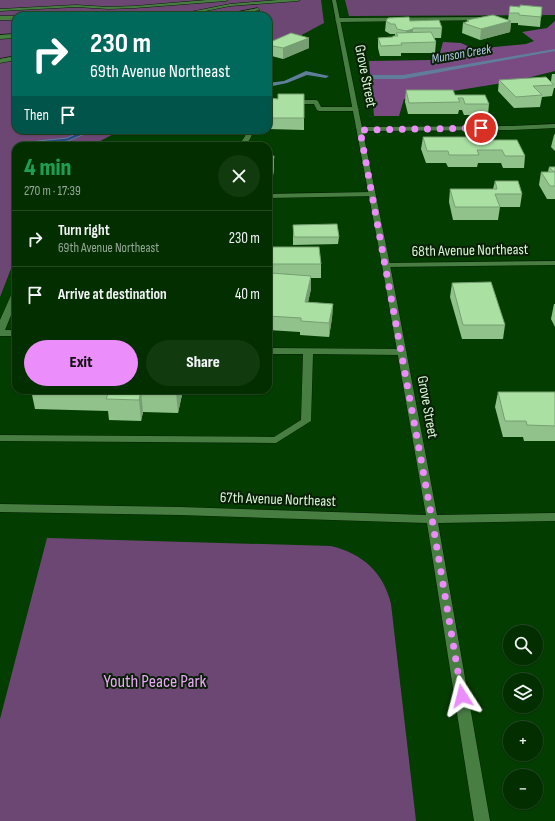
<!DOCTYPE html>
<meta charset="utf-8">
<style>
:root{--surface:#032e00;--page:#113a0f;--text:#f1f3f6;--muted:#97a899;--line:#244a22;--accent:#eb8dfb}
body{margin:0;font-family:"Sofia Sans Condensed",sans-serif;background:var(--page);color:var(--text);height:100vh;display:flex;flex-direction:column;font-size:15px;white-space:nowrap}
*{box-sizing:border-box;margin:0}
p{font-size:13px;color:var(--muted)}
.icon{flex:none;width:22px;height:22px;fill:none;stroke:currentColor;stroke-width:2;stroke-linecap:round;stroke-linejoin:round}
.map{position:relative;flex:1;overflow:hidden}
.sheet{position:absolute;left:12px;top:142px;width:260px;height:252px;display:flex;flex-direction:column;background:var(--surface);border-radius:12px;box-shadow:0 1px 3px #0004,0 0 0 1px var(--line)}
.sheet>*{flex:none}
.hud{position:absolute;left:12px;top:12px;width:260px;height:122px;border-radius:12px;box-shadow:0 1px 3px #0004,0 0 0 1px var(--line);background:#00695c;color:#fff;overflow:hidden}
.fabs{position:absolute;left:503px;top:625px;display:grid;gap:8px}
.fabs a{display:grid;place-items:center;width:40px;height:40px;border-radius:50%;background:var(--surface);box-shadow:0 1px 3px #0004,0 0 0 1px var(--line);font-size:20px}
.pin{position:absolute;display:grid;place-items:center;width:34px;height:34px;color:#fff;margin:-17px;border:2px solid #fff;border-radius:50%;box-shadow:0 1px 4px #0007}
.me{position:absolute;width:44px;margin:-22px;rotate:351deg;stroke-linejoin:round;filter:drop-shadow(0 0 3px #0008)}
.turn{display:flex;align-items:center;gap:14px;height:84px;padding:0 12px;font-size:18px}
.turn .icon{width:52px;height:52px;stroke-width:2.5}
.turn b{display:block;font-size:28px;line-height:34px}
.then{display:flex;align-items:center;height:38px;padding:0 12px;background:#0003;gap:8px;font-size:15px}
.round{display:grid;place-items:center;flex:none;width:42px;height:42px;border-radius:21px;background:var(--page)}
.headline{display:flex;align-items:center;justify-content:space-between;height:68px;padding:0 12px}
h1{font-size:24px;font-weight:800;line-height:30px;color:#1e9e55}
.cta{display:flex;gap:8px;margin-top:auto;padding:8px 12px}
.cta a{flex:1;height:46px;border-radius:24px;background:var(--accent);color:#111;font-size:16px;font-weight:800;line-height:46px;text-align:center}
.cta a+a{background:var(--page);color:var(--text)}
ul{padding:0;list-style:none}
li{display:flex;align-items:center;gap:12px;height:56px;padding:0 12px;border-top:1px solid var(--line)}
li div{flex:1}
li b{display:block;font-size:15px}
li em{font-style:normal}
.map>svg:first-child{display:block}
.green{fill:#6d4773}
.forest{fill:#7a4b82}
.water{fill:#2b4a82;stroke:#607e9b}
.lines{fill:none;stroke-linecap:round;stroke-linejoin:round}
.stream{fill:#607e9b;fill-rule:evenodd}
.lane-casing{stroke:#052003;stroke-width:1}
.street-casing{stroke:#052003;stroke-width:1}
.secondary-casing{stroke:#052003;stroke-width:1}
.lane{fill:#497e43;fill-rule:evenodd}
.street{fill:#497e43;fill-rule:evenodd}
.secondary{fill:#497e43;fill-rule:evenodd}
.wall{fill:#92c28c}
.shaded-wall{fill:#779e72}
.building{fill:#aae1a3;stroke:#779e72}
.route{stroke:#eb8dfb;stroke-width:7;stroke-dasharray:0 12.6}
.labels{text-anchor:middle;stroke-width:4;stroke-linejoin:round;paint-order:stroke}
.far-water-label{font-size:13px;font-style:italic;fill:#b8ccee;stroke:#091f07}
.street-label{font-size:15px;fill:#daf7d6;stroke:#091f07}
.near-park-label{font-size:18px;fill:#eca8f8;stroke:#091f07}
</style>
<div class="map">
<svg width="555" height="821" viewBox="0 0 555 821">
<rect width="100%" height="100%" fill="#043d00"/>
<!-- green -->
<g class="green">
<path d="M0,0H321L324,23L268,53V16H16V130H121L91,146H16V256L0,297Z"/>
<path d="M345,0H555V15L349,16Z"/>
<path d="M47,538L331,546C363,554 383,572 391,604L416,821H0V719Z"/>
</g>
<!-- forest -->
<path class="forest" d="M555,21V71L515,81L404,99L399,116H374L369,61L430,60L440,53L443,42L461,43L474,49L526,44L534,41L522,32L547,28Z"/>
<!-- water -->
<path class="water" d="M84,130H94L68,141L33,146H23L38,141L67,138Z"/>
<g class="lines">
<!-- stream -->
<g class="stream">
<path d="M555,49V51L403,79H372L369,77L372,75H403Z"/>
<path d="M306,71L329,76L326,78L307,75L287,83L268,87V83L284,81Z"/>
</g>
<!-- lane casing -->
<g class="lane-casing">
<g id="lane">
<path d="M207,0H228L226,1L135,8L109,9L76,7L0,11V9L76,5L109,7L135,6Z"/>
<path d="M278,0H300L298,1L230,6L181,16H170L230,4Z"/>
<path d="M258,8L260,10L227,16H216Z"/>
<rect x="0" y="16" width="16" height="4"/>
<path d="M487,17L489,18V20L338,22L335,20L338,18Z"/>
<path d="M16,34V38L0,39V35Z"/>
<path d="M16,56V60L0,63V59Z"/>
<path d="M284,100H316L318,101L321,107H356L359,109L356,111H319L317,110L314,104H284L268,106V102Z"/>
<path d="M248,130H254L250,139L245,146H238L244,138Z"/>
<path d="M372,192H375V196L268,198V194Z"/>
<path d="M16,290V303L5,330H16V336H0V320L12,293Z"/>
<path d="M268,348L402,349L407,352L402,355L313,354L311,421L276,443L0,441V435L274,437L301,420L303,354H268Z"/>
</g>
</g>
<!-- street casing -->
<g class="street-casing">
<g id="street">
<path d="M555,124V128L512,130L360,131L357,129L360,127L512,126Z"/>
<path d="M555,261V265L386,267L382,265L386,263Z"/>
</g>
</g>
<!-- secondary casing -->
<g class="secondary-casing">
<path id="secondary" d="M332,0H336L390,265L437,515L555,513V521L438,523L490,821H474L427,523L180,515L0,512V504L180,507L426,515L382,265Z"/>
</g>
<!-- lane -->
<use href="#lane" class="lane"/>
<!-- street -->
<use href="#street" class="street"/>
<!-- secondary -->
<use href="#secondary" class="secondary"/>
</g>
<!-- wall -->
<g class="wall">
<path d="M510,6L541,17L540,27L518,25V23H511L510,32L480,40L462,33L463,23L467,22V20H508Z"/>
<path d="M386,21H410L442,28L441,38H434L436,42L435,53H401V56H380L378,48V38L393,37V36H395V34H390L385,31Z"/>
<path d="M268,43L309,48L283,59L268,55Z"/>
<path d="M552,74H555V88H554L552,96L542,97L540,107L514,108L498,91L499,80L551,81Z"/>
<path d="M406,90L455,95L489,104L488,115H464L462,110H459L458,114H408L405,102Z"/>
<path d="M304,94V130L268,129V98L278,99Z"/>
<path d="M555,134V151L551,147L554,135Z"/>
<path d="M423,137L478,140L525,156L524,168H503L501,163H478L477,167H448L446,163H426L421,149Z"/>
<path d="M268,156H274V168L271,191H268Z"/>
<path d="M549,167H555V199H547L539,185L541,172H548Z"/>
<path d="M495,181L522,194L520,207H500L498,220H453L449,202L450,189H493Z"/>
<path d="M293,225L339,237L338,244L293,245Z"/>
<path d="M271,247L321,264V278H311V289L308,302L333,304L332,318L329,337L300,335V332L268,330V284L271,273Z"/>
<path d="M452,283L505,325L503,339H462L450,297Z"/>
<path d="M554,304H555V327L551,319Z"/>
<path d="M31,390H183L178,413L143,412L141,421L109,420L108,411L35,409Z"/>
<path d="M498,392H555V441H524L523,437H503L495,407Z"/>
</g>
<!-- shaded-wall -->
<g class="shaded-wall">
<path d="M511,21L510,32L480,40L481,29Z"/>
<path d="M413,29V40L405,41L406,31Z"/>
<path d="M309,38V48L283,59V48Z"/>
<path d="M274,156V168L271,191V178Z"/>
<path d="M311,276V289L305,316V302Z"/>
<path d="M333,304L332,318L329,337V323Z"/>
<path d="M177,390H183L178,413L176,393Z"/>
<path d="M141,391L143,412L141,421L139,400Z"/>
</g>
<!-- building -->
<g class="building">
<path d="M520,5L542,7L541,17L519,15V13H509L510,6L520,7Z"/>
<path d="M493,15L511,21L481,29L463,23L469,21L467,20Z"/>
<path d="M409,17L410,21L439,20L442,28H413V29L406,31L397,29L395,24H391L386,21L388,18Z"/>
<path d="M431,32L436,42L401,43L402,45L381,46L378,38L393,37V36H398L396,33Z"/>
<path d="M291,33L309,38L283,48L268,45V43Z"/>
<path d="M546,77L554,85L533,86L542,95L516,97L499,80Z"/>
<path d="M406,90H453L455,95H485L489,104H465L463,98H458L460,102L409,103Z"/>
<path d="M278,94H304V118H268V98L278,99Z"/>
<path d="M423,137H477L478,140H517L525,156H505L502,150H477L479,155H449L448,151H427Z"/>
<path d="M268,156H274L271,178H268Z"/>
<path d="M549,167H555V172H554Z"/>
<path d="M541,172H555V186H550Z"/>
<path d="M495,181H518L522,194H495L500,207H455L450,189H497Z"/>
<path d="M337,224L339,237H294L293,225Z"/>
<path d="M271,247H319L321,264H271Z"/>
<path d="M271,273L311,276L305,302L333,304L329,323L301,321V318L268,316V284Z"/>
<path d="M491,282L505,325H463L452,283Z"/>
<path d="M76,390H177L176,393L141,391L139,400L106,399L109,391Z"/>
<path d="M498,392H555V426L527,425L526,421H505Z"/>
</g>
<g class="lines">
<!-- route -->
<path class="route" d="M462,696L432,519L360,130L481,128"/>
</g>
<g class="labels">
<!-- far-water labels -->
<g class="far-water-label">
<text transform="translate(461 53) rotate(-10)" y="5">Munson Creek</text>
</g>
<!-- street labels -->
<g class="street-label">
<text transform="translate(366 76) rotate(79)" y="5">Grove Street</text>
<text transform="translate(470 250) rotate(-1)" y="5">68th Avenue Northeast</text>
<text transform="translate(428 407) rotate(80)" y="5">Grove Street</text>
<text transform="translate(278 499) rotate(2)" y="5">67th Avenue Northeast</text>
</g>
<!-- near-park labels -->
<g class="near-park-label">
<text x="155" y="687">Youth Peace Park</text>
</g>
</g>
</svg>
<div class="fabs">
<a><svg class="icon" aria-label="search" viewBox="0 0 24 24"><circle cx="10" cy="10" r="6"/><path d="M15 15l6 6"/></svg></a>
<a><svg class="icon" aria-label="layers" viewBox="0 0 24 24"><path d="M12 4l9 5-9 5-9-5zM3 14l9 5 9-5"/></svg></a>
<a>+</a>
<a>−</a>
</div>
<div class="pin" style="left:481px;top:128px;background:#d93025"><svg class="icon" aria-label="arrive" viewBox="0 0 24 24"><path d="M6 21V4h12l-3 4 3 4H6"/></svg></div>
<svg class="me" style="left:462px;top:696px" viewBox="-20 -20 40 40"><path d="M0-17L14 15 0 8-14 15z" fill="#eb8dfb" stroke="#fff" stroke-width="4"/></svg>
<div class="hud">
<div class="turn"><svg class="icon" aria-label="right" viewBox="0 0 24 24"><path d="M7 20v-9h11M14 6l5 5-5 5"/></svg><div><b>230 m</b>69th Avenue Northeast</div></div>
<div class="then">Then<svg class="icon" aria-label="arrive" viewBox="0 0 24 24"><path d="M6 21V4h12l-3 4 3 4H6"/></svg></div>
</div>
<section class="sheet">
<div class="headline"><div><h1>4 min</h1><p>270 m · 17:39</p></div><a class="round"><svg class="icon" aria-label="close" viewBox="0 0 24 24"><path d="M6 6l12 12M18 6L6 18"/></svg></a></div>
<ul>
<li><svg class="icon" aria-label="right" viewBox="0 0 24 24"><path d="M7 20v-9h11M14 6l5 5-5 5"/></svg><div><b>Turn right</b><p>69th Avenue Northeast</p></div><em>230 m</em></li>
<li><svg class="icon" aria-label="arrive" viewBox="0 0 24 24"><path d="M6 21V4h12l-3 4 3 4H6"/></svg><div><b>Arrive at destination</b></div><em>40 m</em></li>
</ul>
<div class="cta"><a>Exit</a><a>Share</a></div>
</section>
</div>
